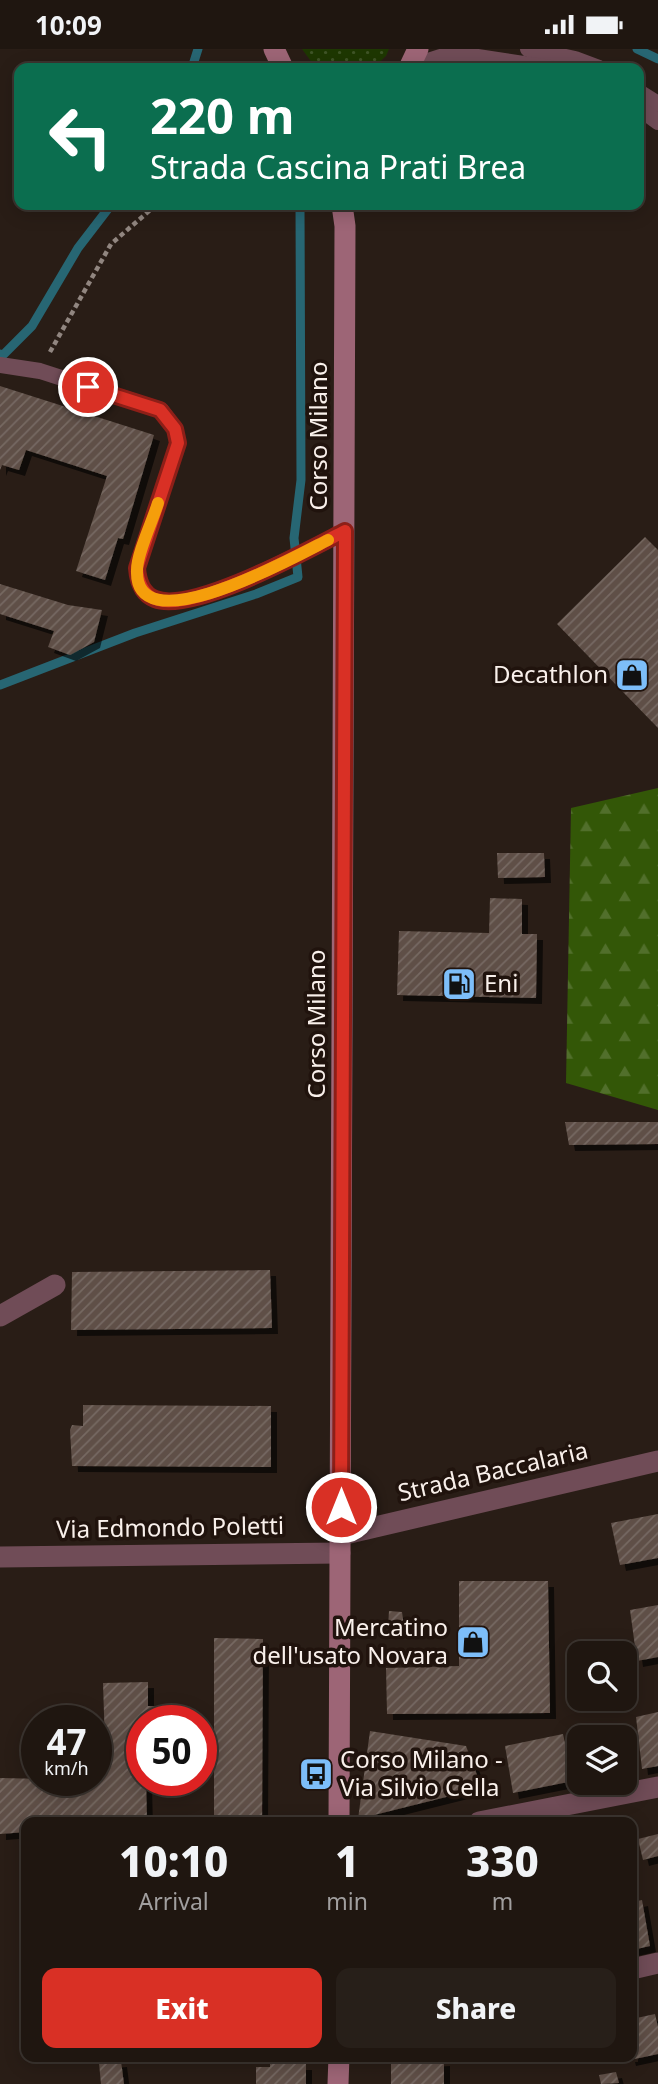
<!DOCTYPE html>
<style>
:root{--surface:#1f1610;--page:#271f19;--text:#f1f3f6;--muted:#a19f9f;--line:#3c3530;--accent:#d93025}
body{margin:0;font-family:"Noto Sans",sans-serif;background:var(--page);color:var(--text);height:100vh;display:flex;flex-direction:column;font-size:26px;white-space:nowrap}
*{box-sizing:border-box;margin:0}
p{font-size:23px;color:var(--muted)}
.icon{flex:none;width:38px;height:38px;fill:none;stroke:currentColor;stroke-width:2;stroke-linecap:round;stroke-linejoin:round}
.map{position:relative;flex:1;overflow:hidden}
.sheet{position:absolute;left:21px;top:1768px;width:616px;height:245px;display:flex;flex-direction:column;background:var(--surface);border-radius:14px;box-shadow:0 4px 18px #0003,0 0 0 2px var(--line)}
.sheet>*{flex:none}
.top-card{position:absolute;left:14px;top:14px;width:630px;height:147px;border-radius:14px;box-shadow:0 4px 18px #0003,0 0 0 2px var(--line);background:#0b6e4f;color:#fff;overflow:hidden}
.tools{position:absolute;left:567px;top:1592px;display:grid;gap:14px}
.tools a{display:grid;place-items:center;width:70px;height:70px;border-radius:14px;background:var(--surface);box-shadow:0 4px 18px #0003,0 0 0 2px var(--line);font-size:35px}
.speed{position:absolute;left:21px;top:1656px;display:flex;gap:14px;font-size:35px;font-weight:700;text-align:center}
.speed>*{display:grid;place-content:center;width:91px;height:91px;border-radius:50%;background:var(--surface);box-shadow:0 4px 18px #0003,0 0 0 2px var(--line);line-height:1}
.speed small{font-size:18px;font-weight:400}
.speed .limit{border:10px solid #d22;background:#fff;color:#111}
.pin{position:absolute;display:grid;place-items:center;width:60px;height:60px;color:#fff;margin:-30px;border:4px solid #fff;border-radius:50%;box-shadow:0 2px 7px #0007}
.me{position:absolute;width:77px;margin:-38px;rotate:0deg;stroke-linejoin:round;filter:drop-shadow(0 0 5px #0008)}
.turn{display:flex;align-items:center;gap:24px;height:147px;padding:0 21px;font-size:32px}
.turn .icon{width:91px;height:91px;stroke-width:2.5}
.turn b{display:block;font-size:49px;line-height:60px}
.eta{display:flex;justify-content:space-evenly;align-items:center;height:119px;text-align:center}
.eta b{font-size:42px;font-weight:800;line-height:49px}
.button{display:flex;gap:14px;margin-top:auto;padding:14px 21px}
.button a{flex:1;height:80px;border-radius:14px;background:var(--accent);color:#fff;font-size:28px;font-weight:800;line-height:80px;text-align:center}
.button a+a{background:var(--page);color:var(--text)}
.status{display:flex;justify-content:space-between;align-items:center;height:49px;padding:0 35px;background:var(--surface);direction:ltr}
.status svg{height:19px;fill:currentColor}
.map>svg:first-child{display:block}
.grass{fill:url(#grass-dots)}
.forest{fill:url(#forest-firs)}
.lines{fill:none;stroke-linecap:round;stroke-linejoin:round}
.stream{stroke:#276673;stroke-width:9}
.building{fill:url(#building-hatch);filter:url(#shadow)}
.path{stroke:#918680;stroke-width:4.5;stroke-dasharray:5 3.5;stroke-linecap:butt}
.service{stroke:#704c57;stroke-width:16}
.minor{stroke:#704c57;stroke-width:21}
.tertiary{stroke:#704c57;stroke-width:21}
.secondary{stroke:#9d6576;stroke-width:21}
.route-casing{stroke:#8d1f18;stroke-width:18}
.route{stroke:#d93025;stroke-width:12}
.slow{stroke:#f59e0b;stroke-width:12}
.labels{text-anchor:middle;stroke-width:7;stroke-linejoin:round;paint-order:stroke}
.street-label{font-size:24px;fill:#f9f0eb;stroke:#20130d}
.poi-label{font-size:24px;fill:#f9f0eb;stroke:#20130d;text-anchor:end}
</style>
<div class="status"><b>10:09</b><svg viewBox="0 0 49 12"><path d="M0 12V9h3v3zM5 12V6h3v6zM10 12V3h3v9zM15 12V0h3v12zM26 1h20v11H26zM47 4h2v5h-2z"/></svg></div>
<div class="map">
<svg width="658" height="2035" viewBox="0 0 658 2035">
<defs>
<pattern id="grass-dots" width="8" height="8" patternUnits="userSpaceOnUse" patternTransform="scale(1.75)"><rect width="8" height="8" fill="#1e3702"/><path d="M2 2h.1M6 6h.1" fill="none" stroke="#3f5427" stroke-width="1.8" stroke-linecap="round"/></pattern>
<pattern id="forest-firs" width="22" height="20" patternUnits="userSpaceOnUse" patternTransform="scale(1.75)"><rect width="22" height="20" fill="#335707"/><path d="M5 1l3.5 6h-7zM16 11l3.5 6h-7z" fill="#516f2b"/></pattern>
<pattern id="building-hatch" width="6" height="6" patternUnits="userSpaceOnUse" patternTransform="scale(1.75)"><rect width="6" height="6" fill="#5e4f47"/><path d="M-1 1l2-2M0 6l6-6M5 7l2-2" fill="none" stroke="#766962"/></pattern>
<filter id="shadow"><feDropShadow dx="6" dy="6" stdDeviation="0" flood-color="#0009"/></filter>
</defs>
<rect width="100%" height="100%" fill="#291d16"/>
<!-- grass -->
<path class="grass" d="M302,0H389L386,7L373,19H320L313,15Z"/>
<!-- forest -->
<path class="forest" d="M658,739V1061L566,1034L571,759Z"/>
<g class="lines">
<!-- stream -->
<g class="stream">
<path d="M637,0L658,10"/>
<path d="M192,19L198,0"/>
<path d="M0,305L3,306L32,277L78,199L111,156"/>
<path d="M0,636L135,584L256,545L298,528L294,489L301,431L300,156"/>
</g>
</g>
<!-- building -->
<g class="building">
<path d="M0,337L154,386L123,490L118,489L105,531L76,522L107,427L26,401L19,421L2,416L0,421Z"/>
<path d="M645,488L658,501V679L557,575Z"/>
<path d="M0,535L68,556L102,561L94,593L70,606L48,598L54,582L0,565Z"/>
<path d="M497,804H544L545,828L498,829Z"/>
<path d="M490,849L522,850V885H537L536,949L397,946L399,882L489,884Z"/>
<path d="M565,1073H658V1095L569,1096Z"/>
<path d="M270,1221L272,1279L71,1281L72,1223Z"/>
<path d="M83,1356L271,1357V1418L72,1417L70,1381L72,1376L83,1377Z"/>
<path d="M658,1465V1509L620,1516L611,1474Z"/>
<path d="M459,1532H548L550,1664L387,1665L386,1619L459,1617Z"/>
<path d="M658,1556V1608L637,1612L630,1561Z"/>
<path d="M389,1562L402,1563L404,1577H388Z"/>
<path d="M214,1589L263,1590L262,1773H214Z"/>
<path d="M148,1633V1657H155V1671H142V1731H146L147,1773H26V1783L0,1785V1729L96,1731V1727H106L103,1634Z"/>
<path d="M658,1663V1717L642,1720L636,1668Z"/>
<path d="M370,1682L466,1697L482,1739L358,1770Z"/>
<path d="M563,1685L573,1732L513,1744L505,1697Z"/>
<path d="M658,1785V1807L643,1811L638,1790Z"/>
<path d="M642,1851L650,1897L632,1901V1853Z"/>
<path d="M655,1965L658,1978V2005L630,2011L629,2007H632V1970Z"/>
<path d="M444,2011V2035H391V2014Z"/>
<path d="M121,2012L124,2035H101L99,2014Z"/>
<path d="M270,2015H306V2035H256V2018H270Z"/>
<path d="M616,2023L619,2034L601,2035L599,2026Z"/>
</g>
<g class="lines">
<!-- path -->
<path class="path" d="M50,303L111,195L156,156"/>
<!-- service -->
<g class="service">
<path d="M528,0L575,10L599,19"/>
<path d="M409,18L440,8L465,6L550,19"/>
<path d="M639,43L658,55"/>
<path d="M639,59L658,73"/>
<path d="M0,316L40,322L161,361L175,380L178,394L137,519C138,532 142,545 155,550C191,565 309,500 345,482"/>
</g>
<!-- minor -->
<g class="minor">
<path d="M0,1267L55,1236"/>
<path d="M341,1486L658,1412"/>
<path d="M479,1773L658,1738"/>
<path d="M632,1920L658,1914"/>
</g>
<!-- tertiary -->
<path class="tertiary" d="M0,1508L340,1504"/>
<!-- secondary -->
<g class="secondary">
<path d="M274,0L283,19"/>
<path d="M409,19L418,0"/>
<path d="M339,1773L345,177L342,156"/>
<path d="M338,2035L339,2007"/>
</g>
</g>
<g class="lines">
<!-- route casing -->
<g class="route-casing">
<path id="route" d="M88,338L160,361L175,380L178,394L137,519C138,532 142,545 155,550C192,565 308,501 345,482L341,1458"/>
</g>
<!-- route -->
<use href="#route" class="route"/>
<!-- slow -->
<path class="slow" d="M158,454C153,471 137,504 137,521C134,599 300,505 328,491"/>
</g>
<!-- icons -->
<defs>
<g id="shop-square" transform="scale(1.75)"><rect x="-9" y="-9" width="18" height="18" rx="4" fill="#7dbef9" stroke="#20130d"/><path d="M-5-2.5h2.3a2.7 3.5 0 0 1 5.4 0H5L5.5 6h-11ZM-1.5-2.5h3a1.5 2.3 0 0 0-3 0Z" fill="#111"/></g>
<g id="fuel-square" transform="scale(1.75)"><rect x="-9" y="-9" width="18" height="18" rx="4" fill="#7dbef9" stroke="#20130d"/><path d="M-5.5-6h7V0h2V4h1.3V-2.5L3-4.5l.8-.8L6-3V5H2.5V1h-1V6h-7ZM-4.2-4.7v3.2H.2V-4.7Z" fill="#111"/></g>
<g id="bus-square" transform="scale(1.75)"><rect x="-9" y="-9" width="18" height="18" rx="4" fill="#7dbef9" stroke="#20130d"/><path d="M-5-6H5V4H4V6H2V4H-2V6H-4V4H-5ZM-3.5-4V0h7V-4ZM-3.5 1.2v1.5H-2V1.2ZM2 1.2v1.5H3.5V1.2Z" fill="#111"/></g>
</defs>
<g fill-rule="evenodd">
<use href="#shop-square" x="632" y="626"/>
<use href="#fuel-square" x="459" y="935"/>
<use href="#shop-square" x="473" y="1593"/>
<use href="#bus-square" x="316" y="1725"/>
</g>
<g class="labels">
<!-- street labels -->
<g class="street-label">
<text transform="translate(319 387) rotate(-90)" y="8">Corso Milano</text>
<text transform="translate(317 975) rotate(-90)" y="8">Corso Milano</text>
<text transform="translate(493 1423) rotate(-13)" y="8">Strada Baccalaria</text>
<text transform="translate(170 1479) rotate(-1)" y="8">Via Edmondo Poletti</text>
</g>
<!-- poi labels -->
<g class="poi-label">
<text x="608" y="634">Decathlon</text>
<text x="484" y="943" text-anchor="start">Eni</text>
<text x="448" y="1587">Mercatino<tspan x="448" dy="28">dell'usato Novara</tspan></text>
<text x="340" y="1719" text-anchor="start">Corso Milano -<tspan x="340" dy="28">Via Silvio Cella</tspan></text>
</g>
</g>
</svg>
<div class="tools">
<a><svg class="icon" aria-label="search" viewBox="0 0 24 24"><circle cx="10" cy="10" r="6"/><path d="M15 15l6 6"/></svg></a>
<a><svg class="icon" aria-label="layers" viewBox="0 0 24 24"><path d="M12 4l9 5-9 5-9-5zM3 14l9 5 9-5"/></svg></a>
</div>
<div class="speed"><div>47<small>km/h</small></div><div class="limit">50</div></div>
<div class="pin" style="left:88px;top:338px;background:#d93025"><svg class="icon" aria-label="arrive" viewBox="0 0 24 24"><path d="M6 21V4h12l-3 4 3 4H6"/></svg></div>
<svg class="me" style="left:341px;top:1458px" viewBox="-20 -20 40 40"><circle r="17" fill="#d93025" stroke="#fff" stroke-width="3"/><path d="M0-11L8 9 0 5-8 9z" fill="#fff"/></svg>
<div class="top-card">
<div class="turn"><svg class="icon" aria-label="left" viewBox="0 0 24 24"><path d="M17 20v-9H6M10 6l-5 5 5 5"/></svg><div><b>220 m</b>Strada Cascina Prati Brea</div></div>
</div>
<section class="sheet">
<div class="eta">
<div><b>10:10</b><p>Arrival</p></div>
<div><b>1</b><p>min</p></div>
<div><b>330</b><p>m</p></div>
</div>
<div class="button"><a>Exit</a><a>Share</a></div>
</section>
</div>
